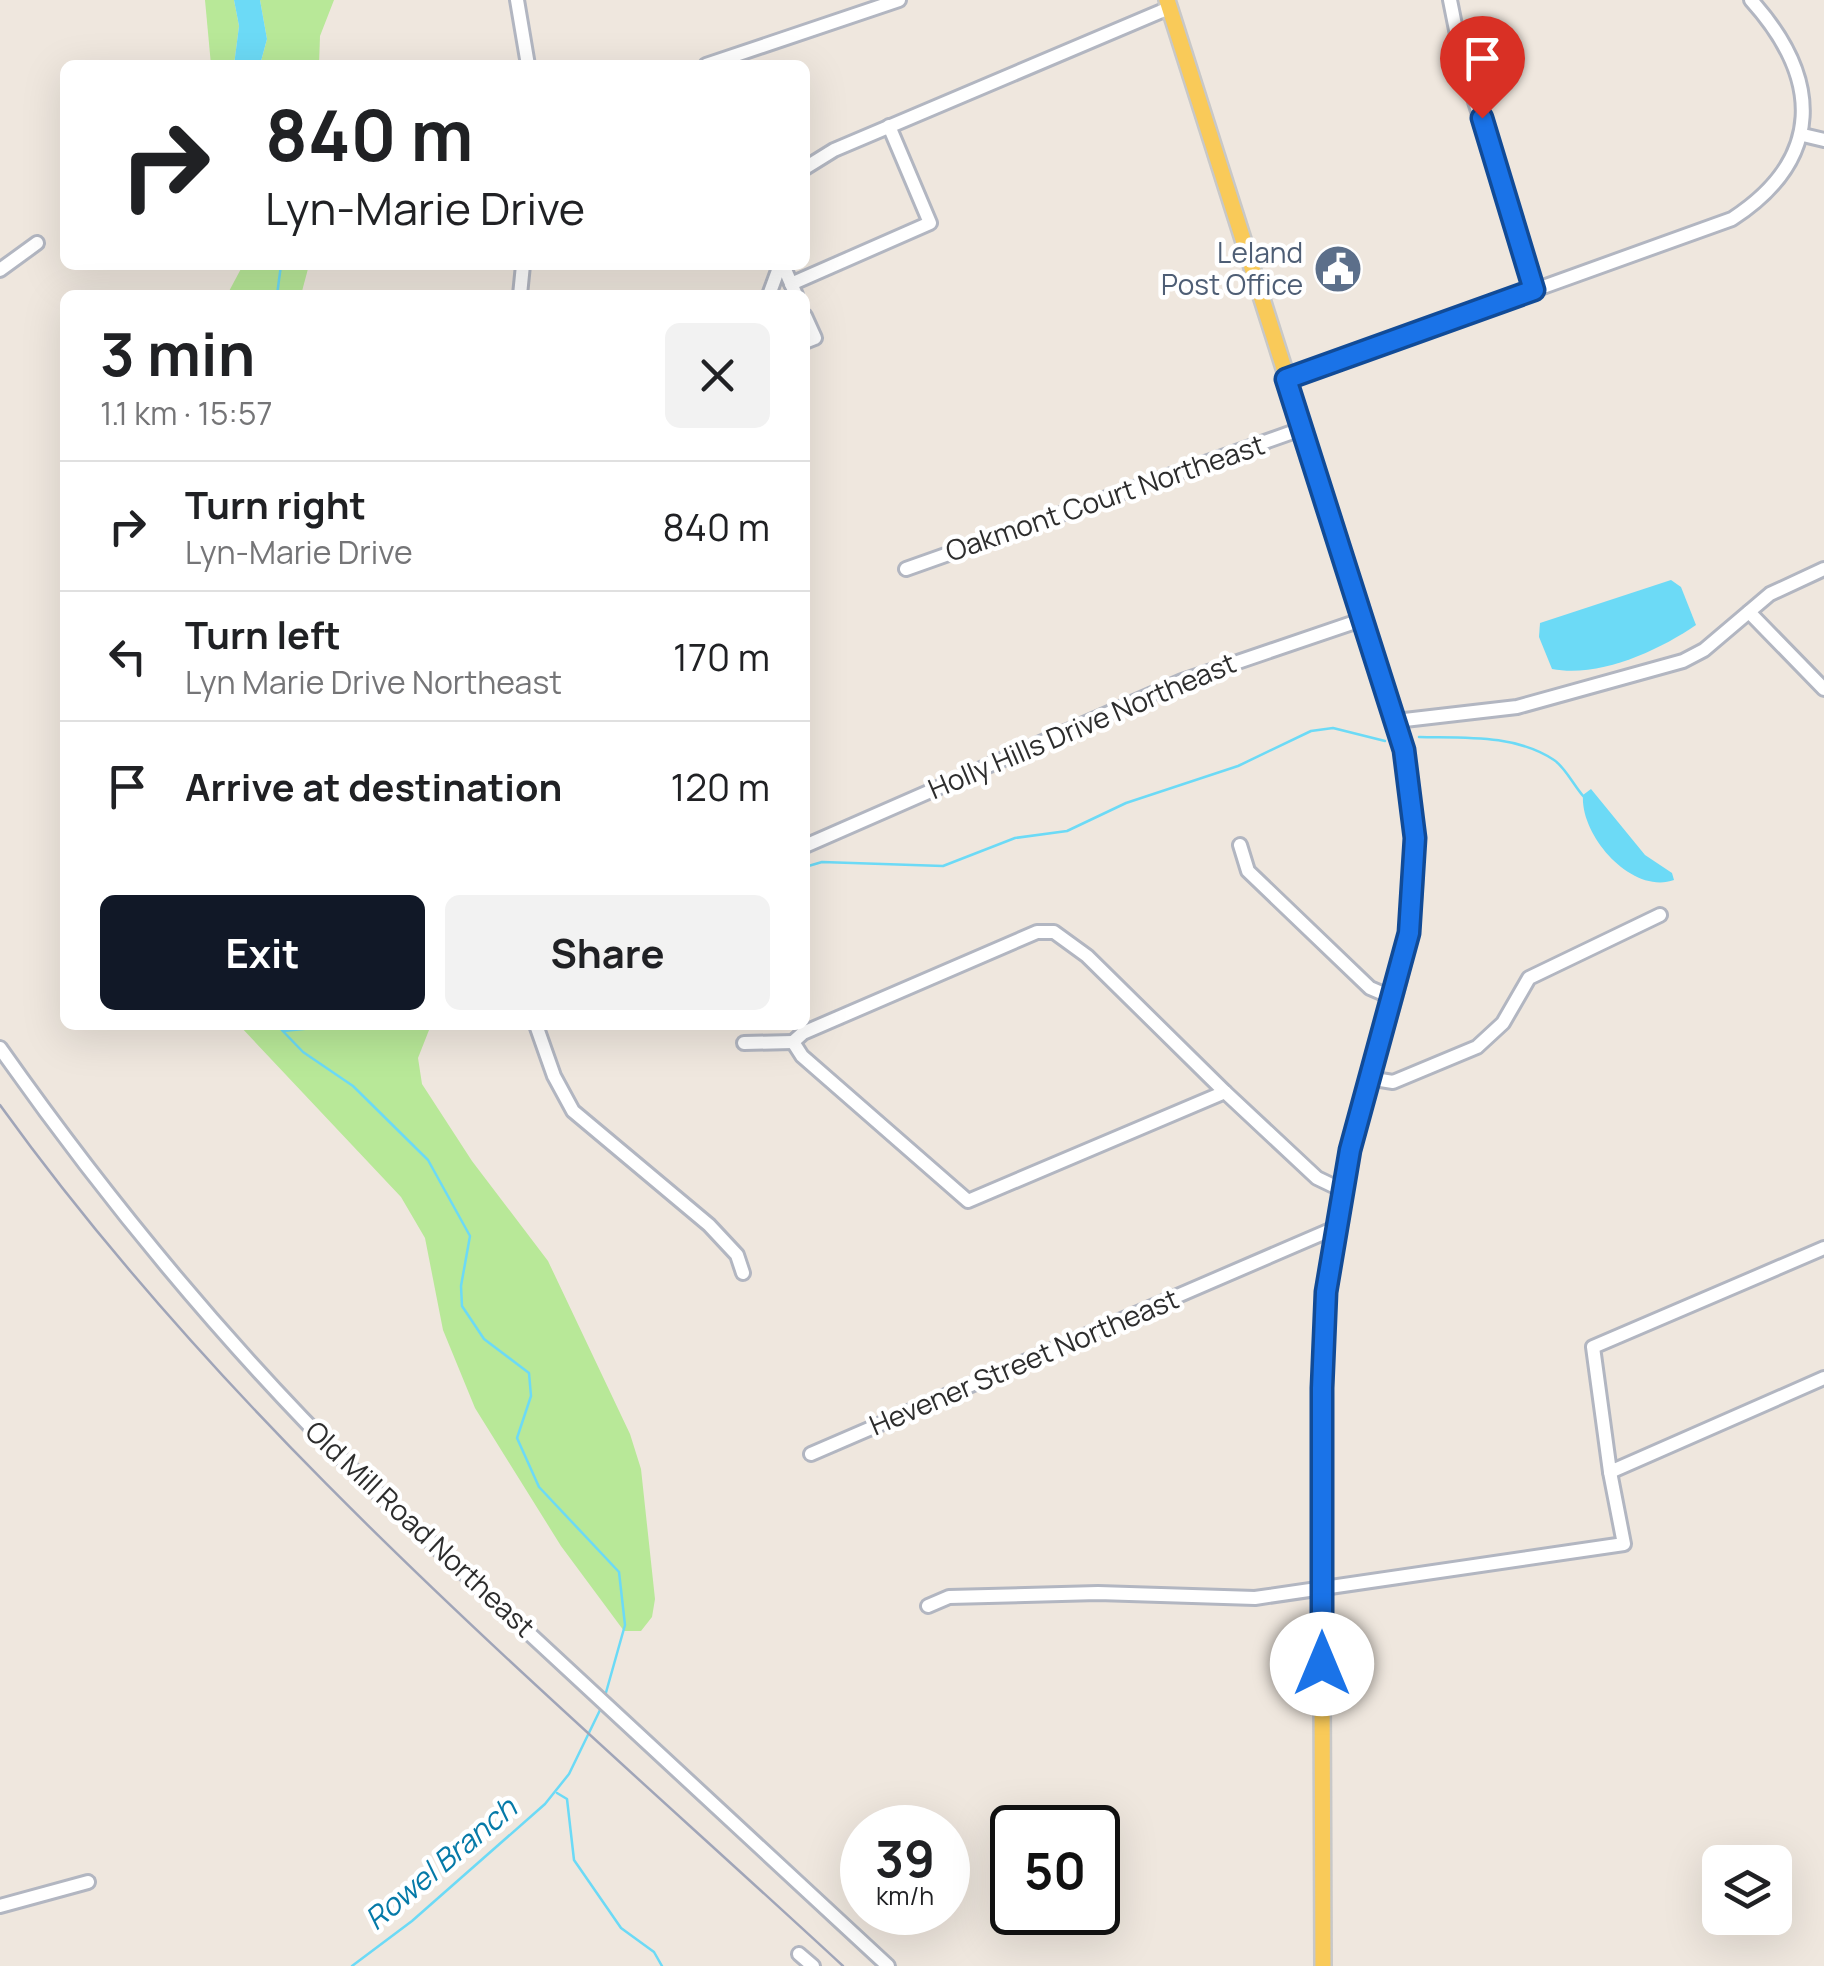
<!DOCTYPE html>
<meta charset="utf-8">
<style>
:root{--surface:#fff;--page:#f2f2f2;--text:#202124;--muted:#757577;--line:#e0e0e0;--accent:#111827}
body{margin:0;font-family:Manrope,sans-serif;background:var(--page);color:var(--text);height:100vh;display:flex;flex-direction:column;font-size:38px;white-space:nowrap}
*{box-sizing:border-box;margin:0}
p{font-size:32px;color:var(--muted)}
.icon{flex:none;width:55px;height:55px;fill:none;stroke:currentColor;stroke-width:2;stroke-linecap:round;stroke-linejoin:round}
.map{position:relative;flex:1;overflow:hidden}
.panel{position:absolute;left:60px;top:290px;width:750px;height:740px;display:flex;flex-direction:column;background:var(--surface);border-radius:15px;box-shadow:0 10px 40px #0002}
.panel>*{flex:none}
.banner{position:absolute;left:60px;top:60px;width:750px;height:210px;border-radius:15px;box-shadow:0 10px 40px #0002;background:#fff;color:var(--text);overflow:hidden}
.buttons{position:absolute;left:1702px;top:1845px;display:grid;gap:20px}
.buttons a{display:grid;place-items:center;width:90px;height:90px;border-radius:15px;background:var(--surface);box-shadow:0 10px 40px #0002;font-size:50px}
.speed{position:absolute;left:840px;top:1805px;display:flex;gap:20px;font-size:50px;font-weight:700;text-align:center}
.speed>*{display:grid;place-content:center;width:130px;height:130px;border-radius:50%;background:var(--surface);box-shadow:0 10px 40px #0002;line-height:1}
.speed small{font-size:25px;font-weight:400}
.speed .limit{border:5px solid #111;border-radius:15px;background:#fff;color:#111}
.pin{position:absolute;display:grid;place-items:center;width:85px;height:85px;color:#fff;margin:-102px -42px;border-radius:50% 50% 50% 0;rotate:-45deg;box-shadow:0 0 10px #0007}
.pin .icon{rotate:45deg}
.me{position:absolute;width:110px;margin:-55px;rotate:0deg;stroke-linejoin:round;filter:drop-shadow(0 0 8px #0008)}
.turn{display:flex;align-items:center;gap:35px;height:210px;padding:0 40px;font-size:45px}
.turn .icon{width:130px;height:130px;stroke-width:2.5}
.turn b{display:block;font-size:70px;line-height:85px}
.round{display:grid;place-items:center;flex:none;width:105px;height:105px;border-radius:15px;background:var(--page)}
.overview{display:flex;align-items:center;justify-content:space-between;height:170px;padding:0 40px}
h1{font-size:60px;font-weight:700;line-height:75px}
.cta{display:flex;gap:20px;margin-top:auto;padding:20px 40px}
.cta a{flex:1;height:115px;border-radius:15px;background:var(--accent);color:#fff;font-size:40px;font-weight:700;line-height:115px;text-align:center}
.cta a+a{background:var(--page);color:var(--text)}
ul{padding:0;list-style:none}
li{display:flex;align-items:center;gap:30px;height:130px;padding:0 40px;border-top:2px solid var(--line)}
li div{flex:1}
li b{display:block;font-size:38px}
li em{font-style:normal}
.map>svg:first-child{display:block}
.green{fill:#b8e898}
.water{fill:#6cdaf6}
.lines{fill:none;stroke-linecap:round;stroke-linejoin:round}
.stream{stroke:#6cdaf6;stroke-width:2.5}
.minor-casing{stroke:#b2b6c1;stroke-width:18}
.major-casing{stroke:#c8c8c8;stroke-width:20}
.minor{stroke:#fff;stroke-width:12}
.major{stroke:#f9ca59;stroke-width:15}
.rail{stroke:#a0a5b8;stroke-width:2.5}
.route-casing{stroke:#114b97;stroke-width:25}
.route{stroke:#1a73e8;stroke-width:18}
.labels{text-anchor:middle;stroke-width:9;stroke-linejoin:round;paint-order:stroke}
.service-label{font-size:28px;fill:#4e5e75;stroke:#fff;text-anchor:end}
.street-label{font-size:28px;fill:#2d2d2d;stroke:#fff}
.water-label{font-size:30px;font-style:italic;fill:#057aa8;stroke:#fff}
</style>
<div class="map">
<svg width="1824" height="1966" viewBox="0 0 1824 1966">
<rect width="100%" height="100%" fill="#efe7de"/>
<!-- green -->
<g class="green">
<path d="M205,0H234L239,26L234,65H211Z"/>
<path d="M334,0L320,36L319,65H260L267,39L260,0Z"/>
<path d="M243,265H309L301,295H227Z"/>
<path d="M239,1025H431L418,1058L422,1084L472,1161L548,1261L630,1434L641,1469L655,1599L652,1617L641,1631H624L561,1546L475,1408L443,1330L425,1238L401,1197Z"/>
</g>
<!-- water -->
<g class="water">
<path d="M234,0H260L267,39L260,65H234L239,26Z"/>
<path d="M1671,580L1681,587L1696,625C1658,651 1599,678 1552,669L1539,637L1540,623Z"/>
<path d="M1591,789L1645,855L1672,873L1674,880C1632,895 1580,836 1583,795Z"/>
</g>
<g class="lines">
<!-- stream -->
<g class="stream">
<path d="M277,295L281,265"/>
<path d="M1419,737C1463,738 1515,734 1554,760C1565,767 1574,786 1584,797"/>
<path d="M805,867L822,862L943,866L1015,838L1067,831L1126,803L1238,766L1311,731L1333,728L1385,741"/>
<path d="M277,1025L303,1052L353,1086L428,1160L470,1236L461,1286L462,1306L484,1339L529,1373L531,1396L517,1438L539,1487L619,1572L625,1625L605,1696"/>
<path d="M283,1031L343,1025"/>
<path d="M557,1793L567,1799L574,1860L621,1928L654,1952L662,1966"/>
<path d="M352,1966L412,1921L545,1804L569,1774L601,1708"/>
</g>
<!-- minor casing -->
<g class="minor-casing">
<g id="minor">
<path d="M517,0L528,65"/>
<path d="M1450,0L1462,60L1534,290"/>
<path d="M706,65L899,0"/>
<path d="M1803,135L1824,140"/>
<path d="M805,168L834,150L1169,8"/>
<path d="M783,265L796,295"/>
<path d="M0,270L37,243"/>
<path d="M791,284L930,223L889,126"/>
<path d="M520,295L523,265"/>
<path d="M769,295L780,265"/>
<path d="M805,316L815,338L805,342"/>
<path d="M1287,379L1732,219C1824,159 1822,79 1751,0"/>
<path d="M906,569L1304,428"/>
<path d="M1749,612L1824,689"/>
<path d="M1396,721L1517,707L1683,661L1704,650L1770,594L1824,569"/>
<path d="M1240,845L1248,871L1370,988L1391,997"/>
<path d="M805,846L1182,681L1364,619"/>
<path d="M1037,932H1054L1087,956L1225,1092L968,1201L802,1056L793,1042L803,1033Z"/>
<path d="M536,1025L554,1076L573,1111L709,1225L737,1255L743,1273"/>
<path d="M744,1043L793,1042"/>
<path d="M0,1048C107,1200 223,1341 355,1472L888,1966"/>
<path d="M1368,1078L1393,1082L1477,1047L1503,1023L1529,978L1660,915"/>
<path d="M1225,1092L1317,1178L1342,1190"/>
<path d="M1824,1248L1593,1347L1610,1472L1824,1378"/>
<path d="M811,1454L1335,1228"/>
<path d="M928,1606L949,1597L1098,1593L1255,1598L1624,1544L1610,1472"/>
<path d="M0,1906L88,1882"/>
<path d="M799,1954L813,1966"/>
</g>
</g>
<!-- major casing -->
<g class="major-casing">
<path id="major" d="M1167,0L1396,721C1415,789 1421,863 1409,932C1397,1004 1368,1075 1351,1146C1332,1226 1326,1306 1321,1388L1323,1966"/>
</g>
<!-- minor -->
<use href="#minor" class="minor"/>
<!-- major -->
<use href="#major" class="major"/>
<!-- rail -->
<path class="rail" d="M0,1105C236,1433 548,1693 843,1966"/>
</g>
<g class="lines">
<!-- route casing -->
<g class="route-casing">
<path id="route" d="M1322,1664V1388L1326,1292L1350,1150L1409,933L1415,838L1404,750L1286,379L1534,290L1482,118"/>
</g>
<!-- route -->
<use href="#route" class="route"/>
</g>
<!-- icons -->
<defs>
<g id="civic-disc" transform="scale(2.5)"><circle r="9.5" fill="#5c6f8a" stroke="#fff"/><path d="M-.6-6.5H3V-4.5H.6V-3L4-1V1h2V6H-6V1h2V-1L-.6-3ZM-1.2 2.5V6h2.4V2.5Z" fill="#fff"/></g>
</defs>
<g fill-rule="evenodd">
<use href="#civic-disc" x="1338" y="269"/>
</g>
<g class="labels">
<!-- service labels -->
<g class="service-label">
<text x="1303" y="263">Leland<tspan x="1303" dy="32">Post Office</tspan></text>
</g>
<!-- street labels -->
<g class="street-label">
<text transform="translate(1105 498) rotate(-19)" y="10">Oakmont Court Northeast</text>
<text transform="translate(1082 726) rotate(-23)" y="10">Holly Hills Drive Northeast</text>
<text transform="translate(1024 1362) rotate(-23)" y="10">Hevener Street Northeast</text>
<text transform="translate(420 1529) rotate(43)" y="10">Old Mill Road Northeast</text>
</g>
<!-- water labels -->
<g class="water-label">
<text transform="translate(441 1864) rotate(-40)" y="10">Rowel Branch</text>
</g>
</g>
</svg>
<div class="buttons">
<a><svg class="icon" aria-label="layers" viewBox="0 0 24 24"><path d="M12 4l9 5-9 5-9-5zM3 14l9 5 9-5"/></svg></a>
</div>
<div class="speed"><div>39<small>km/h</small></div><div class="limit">50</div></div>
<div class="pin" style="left:1482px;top:118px;background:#d93025"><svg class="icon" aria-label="arrive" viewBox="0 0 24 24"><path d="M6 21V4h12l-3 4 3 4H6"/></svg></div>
<svg class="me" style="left:1322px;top:1664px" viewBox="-20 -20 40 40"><circle r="19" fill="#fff"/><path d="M0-13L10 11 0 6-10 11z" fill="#1a73e8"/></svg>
<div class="banner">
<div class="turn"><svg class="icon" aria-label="right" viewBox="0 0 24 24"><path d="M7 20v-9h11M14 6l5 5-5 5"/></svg><div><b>840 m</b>Lyn-Marie Drive</div></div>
</div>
<section class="panel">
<div class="overview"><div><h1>3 min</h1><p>1.1 km · 15:57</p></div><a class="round"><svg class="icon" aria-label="close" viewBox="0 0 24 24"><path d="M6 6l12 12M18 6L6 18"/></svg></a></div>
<ul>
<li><svg class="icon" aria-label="right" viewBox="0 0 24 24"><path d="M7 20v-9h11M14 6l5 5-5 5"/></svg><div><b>Turn right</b><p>Lyn-Marie Drive</p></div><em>840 m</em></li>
<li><svg class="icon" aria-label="left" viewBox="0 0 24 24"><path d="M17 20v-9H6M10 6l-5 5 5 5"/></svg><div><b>Turn left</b><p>Lyn Marie Drive Northeast</p></div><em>170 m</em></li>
<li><svg class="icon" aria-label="arrive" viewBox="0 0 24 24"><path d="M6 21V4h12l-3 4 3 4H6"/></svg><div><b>Arrive at destination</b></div><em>120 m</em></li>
</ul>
<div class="cta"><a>Exit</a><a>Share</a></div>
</section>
</div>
